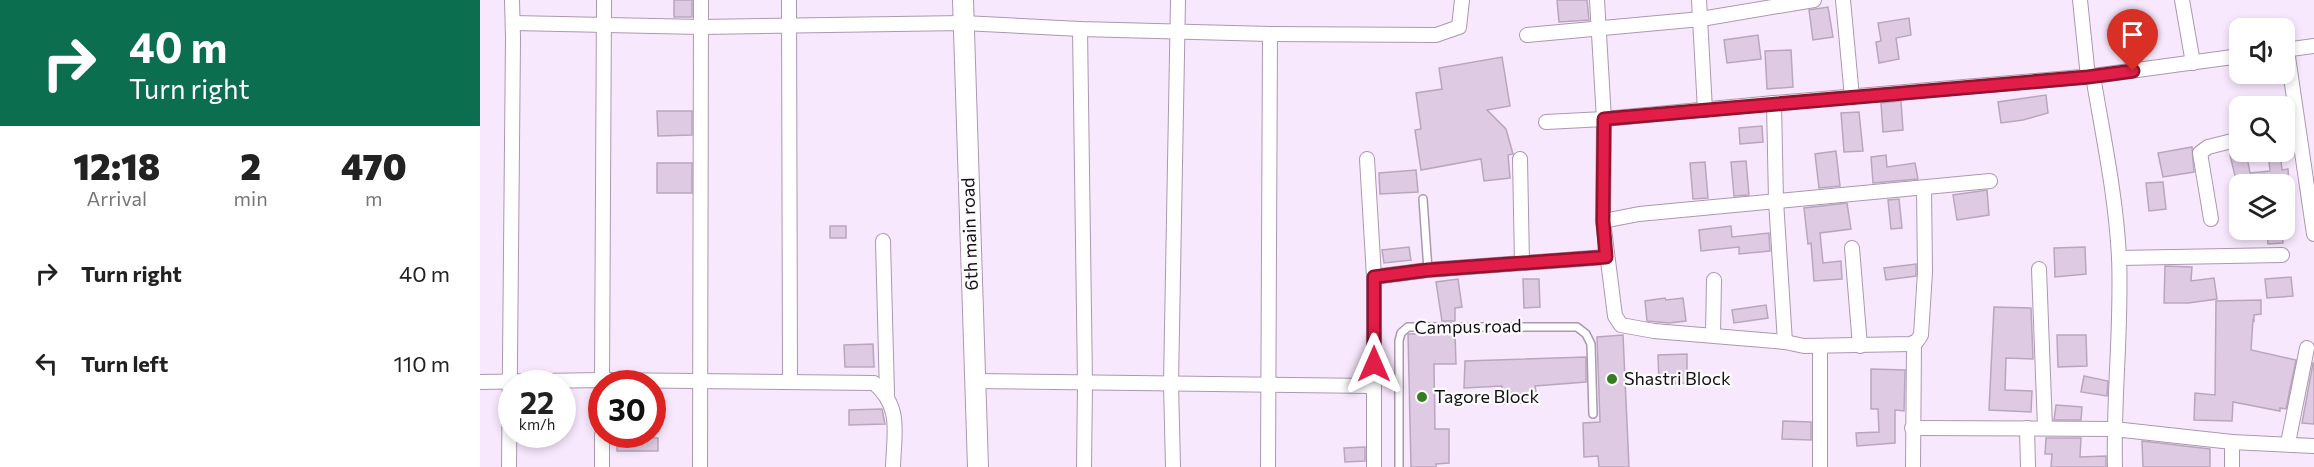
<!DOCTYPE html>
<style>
:root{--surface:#fff;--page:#f6f6f6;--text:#222;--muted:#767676}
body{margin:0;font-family:Commissioner,sans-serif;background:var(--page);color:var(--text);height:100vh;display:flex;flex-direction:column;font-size:22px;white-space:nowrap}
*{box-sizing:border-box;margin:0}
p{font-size:20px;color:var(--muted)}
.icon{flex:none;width:33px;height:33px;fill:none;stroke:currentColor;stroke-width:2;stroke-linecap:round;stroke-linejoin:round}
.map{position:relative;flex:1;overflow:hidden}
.drawer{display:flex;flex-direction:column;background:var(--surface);width:480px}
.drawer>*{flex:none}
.banner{background:#0b6e4f;color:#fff;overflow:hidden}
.tools{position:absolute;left:1749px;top:18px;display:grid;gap:12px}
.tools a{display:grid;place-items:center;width:66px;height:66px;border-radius:12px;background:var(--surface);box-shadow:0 3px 9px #0003;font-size:30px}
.speed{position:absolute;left:18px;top:370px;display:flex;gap:12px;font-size:30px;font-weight:700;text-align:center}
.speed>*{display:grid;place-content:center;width:78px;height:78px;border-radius:50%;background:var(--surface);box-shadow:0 3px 9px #0003;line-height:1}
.speed small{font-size:15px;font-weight:400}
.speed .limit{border:9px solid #d22;background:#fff;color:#111}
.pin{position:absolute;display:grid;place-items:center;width:51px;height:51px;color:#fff;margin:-62px -26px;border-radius:50% 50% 50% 0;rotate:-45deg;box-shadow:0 0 6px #0007}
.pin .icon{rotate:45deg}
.me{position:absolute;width:66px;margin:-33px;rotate:0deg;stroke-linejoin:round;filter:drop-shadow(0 0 4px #0008)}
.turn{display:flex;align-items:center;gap:21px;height:126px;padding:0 30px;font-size:27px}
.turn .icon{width:78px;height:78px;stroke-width:2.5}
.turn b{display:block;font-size:42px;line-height:51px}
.eta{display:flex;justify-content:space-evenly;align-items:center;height:102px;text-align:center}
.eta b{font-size:36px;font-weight:800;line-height:42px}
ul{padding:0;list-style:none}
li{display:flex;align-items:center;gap:18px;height:90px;padding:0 30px}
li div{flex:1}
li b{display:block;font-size:22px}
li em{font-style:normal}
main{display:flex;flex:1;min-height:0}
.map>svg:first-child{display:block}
.building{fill:#decae3;stroke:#b9a6be;stroke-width:1.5}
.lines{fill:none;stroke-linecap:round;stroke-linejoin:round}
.lane-casing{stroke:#ab98b0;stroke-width:10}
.street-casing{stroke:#ab98b0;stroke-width:16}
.secondary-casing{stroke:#ab98b0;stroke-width:22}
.lane{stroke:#fff;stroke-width:7}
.street{stroke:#fff;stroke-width:14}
.secondary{stroke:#fff;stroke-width:20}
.route-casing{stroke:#92132f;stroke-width:15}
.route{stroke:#e11d48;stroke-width:10}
.poi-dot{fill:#377c1f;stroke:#fcfcfc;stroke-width:2}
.labels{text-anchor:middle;stroke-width:4.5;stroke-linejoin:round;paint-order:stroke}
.street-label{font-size:18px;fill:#161018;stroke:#fcfcfc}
.poi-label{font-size:18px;fill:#161018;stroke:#fcfcfc;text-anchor:start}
</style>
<main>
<section class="drawer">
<div class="banner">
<div class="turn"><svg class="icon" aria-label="right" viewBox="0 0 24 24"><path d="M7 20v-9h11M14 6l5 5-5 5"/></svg><div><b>40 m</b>Turn right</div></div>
</div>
<div class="eta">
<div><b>12:18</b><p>Arrival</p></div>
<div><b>2</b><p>min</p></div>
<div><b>470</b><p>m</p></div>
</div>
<ul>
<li><svg class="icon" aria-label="right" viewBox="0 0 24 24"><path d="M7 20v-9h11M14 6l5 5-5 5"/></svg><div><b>Turn right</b></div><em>40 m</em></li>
<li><svg class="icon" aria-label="left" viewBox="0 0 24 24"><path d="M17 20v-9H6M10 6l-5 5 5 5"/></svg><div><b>Turn left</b></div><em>110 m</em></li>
</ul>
</section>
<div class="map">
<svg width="1834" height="467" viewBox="0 0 1834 467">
<rect width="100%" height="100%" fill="#f8e8fd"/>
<!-- building -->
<g class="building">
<rect x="194" y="0" width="18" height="17"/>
<path d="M1077,0H1107L1109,20L1079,22Z"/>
<path d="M1348,7L1353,37L1333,40L1329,10Z"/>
<path d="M1429,18L1431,35L1416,38L1419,59L1399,63L1396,42L1401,41L1398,23Z"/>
<path d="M1278,35L1281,59L1247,63L1244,40Z"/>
<path d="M1311,50L1313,87L1287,89L1285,51Z"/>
<path d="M1022,57L1030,106L1007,110L1026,129L1033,154L1028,155L1030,178L1004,181L1001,159L941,170L935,130L941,129L936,93L962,89L959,68Z"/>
<path d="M1566,95L1568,113L1543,120L1521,123L1518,102Z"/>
<path d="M1421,101L1423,130L1403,132L1401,103Z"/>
<path d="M177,111H212V135L178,136Z"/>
<path d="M1379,112L1383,151L1364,152L1361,113Z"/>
<path d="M1282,126L1283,142L1260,144L1259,128Z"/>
<path d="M1712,147L1714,172L1683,177L1678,153Z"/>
<path d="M1356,151L1360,186L1339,188L1335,154Z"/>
<path d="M1766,152L1770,173L1790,171L1788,152H1800L1802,170L1808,169L1809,184H1757L1750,155Z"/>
<path d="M1406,155L1407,167L1435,163L1438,179L1393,183L1391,157Z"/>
<path d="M1266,161L1269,195L1254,196L1251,162Z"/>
<path d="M1225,162L1228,198L1213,199L1210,163Z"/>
<rect x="177" y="163" width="35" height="30"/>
<path d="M936,170L938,192L900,194L899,173Z"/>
<path d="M1683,182L1686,209L1669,211L1666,183Z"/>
<path d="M1507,190L1509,215L1477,220L1473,195Z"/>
<path d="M1419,199L1422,228L1411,229L1408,200Z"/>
<path d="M1367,203L1371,229L1340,233L1343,263L1361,261L1362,279L1334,281L1331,243L1328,244L1324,208Z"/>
<rect x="350" y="226" width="16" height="12"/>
<path d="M1251,226L1252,237L1289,233L1290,251L1259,254V247L1221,251L1219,230Z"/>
<path d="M1787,230H1802L1803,243L1788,244Z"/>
<path d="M929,247L931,260L904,263L902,250Z"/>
<path d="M1605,247L1606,274L1575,277L1574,248Z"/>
<path d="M1436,264V276L1406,280L1404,268Z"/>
<path d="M1685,266L1712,267L1711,281L1734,278L1737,299L1708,303H1684Z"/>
<path d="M1811,277L1813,296L1787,298L1785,279Z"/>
<path d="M978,279L982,307L975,308V321H962L956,282Z"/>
<path d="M1043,279H1059L1060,307L1044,308Z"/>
<path d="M1185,298L1186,300L1203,298L1206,321L1189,323L1167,321L1165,301Z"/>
<path d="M1781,300V314L1774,315V321L1773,320L1771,350L1816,360L1806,409L1800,408V411L1753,402L1752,421L1714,420L1715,393L1735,395L1736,301Z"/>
<path d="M1286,305L1288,318L1254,323L1252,310Z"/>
<path d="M1514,307L1551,308L1553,359L1526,358L1525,390L1552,391L1551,412L1509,410Z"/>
<path d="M975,333L976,364H954L955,429H969V463L956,464V467H931L928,334Z"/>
<path d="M1143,335L1149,467H1119L1118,456L1104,457L1103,423L1120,422L1117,337Z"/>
<path d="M1577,335H1606L1607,366L1578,367Z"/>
<path d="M393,344L394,367H365L364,345Z"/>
<path d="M1207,354V383L1179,384L1178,355Z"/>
<path d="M1106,357V382L1055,386L1058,402L1022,404V386L984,388L985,361Z"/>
<path d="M1833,363H1834V424L1822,423Z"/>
<path d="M1391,369L1425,370L1424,411L1415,410V443L1377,446L1376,433L1399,432L1398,409H1391Z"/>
<path d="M1604,376L1628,381L1627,396L1601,392Z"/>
<path d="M1576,405L1602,407L1601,420H1574Z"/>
<path d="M402,409L405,424L369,425V410Z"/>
<path d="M1303,421L1331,422V440L1302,439Z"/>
<path d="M137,437L178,438V451H137Z"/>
<path d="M1566,438H1601L1600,457L1626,456V467H1571L1572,454H1565Z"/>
<path d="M1662,441L1730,449V467H1663Z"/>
<path d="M885,447V461L865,462L864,448Z"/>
</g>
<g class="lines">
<!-- lane casing -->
<g class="lane-casing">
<g id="lane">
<path d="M943,199L948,270"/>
<path d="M919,467V341L921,333L928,327H1097L1106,334L1111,344L1113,414"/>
</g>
</g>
<!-- street casing -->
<g class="street-casing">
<g id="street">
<path d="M309,0L310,382"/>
<path d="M1117,0L1124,119L1123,221L1135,316L1141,325L1174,331L1305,342L1324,346L1431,344L1437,341L1441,335L1445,272L1444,188"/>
<path d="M1219,0L1225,110"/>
<path d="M1363,0L1372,97"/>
<path d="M1600,0L1608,77"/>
<path d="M1702,0L1713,63"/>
<path d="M33,23L221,27L483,23L600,29L790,34L956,35L979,27L982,0"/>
<path d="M600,29L605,383L604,467"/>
<path d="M1047,35L1221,19L1334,0"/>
<path d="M1804,50L1834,46"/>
<path d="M1807,50L1834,234"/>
<path d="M1613,76L1760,56"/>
<path d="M1294,103L1613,76C1623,136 1636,196 1639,257C1642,327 1633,397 1635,467"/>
<path d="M1066,122L1124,119L1294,103L1296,201L1305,342"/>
<path d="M887,159L894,277V467"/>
<path d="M1040,159L1042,263"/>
<path d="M1731,219L1720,153L1728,147L1760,139"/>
<path d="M1123,221L1159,214L1510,181"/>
<path d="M403,241L407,394"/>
<path d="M1372,248L1380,346"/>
<path d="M1639,258L1802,255"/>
<path d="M1559,269L1565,428"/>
<path d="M894,277L948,270L1126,257"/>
<path d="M1233,335L1234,280"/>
<path d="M1340,346V467"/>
<path d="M495,381L894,386"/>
<path d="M0,382L122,380L394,383C422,407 414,433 413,467"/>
<path d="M122,384L124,0"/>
<path d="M1432,428L1634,429L1752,442L1834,446"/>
<path d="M1547,428L1548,467"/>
<path d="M122,435V467"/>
<path d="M1752,442V467"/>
<path d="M1808,443L1827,348"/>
<path d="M29,467L33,38L32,0"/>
<path d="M220,467L221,0"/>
<path d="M693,467L691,383L698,0"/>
<path d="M788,467L790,34"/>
<path d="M1433,467L1434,343"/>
</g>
</g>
<!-- secondary casing -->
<g class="secondary-casing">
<path id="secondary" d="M483,0L498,467"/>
</g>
<!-- lane -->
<use href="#lane" class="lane"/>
<!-- street -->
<use href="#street" class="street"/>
<!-- secondary -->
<use href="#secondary" class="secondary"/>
</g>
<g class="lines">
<!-- route casing -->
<g class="route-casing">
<path id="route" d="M894,364V277L948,270L1126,257L1123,221L1124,119L1608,77L1653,71"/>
</g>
<!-- route -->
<use href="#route" class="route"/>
</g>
<!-- markers -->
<g class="poi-dot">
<circle cx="1132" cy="379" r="6"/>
<circle cx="942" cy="397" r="6"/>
</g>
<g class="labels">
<!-- street labels -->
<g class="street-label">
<text transform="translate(490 234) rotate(-92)" y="6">6th main road</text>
<text transform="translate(988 327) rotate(-1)" y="6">Campus road</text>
</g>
<!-- poi labels -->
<g class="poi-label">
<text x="1144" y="385">Shastri Block</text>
<text x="954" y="403">Tagore Block</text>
</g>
</g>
</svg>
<div class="tools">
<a><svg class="icon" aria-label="sound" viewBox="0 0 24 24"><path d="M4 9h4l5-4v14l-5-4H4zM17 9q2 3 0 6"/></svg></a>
<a><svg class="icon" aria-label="search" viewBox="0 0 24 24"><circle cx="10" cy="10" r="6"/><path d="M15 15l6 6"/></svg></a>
<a><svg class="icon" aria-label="layers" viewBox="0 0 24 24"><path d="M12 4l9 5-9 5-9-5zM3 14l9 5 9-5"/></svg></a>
</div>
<div class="speed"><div>22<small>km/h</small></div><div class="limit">30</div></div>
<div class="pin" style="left:1653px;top:71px;background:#d93025"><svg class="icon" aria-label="arrive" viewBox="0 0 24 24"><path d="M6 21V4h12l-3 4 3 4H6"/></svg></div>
<svg class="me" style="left:894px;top:364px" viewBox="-20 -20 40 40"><path d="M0-17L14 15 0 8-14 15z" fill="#e11d48" stroke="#fff" stroke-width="4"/></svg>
</div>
</main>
